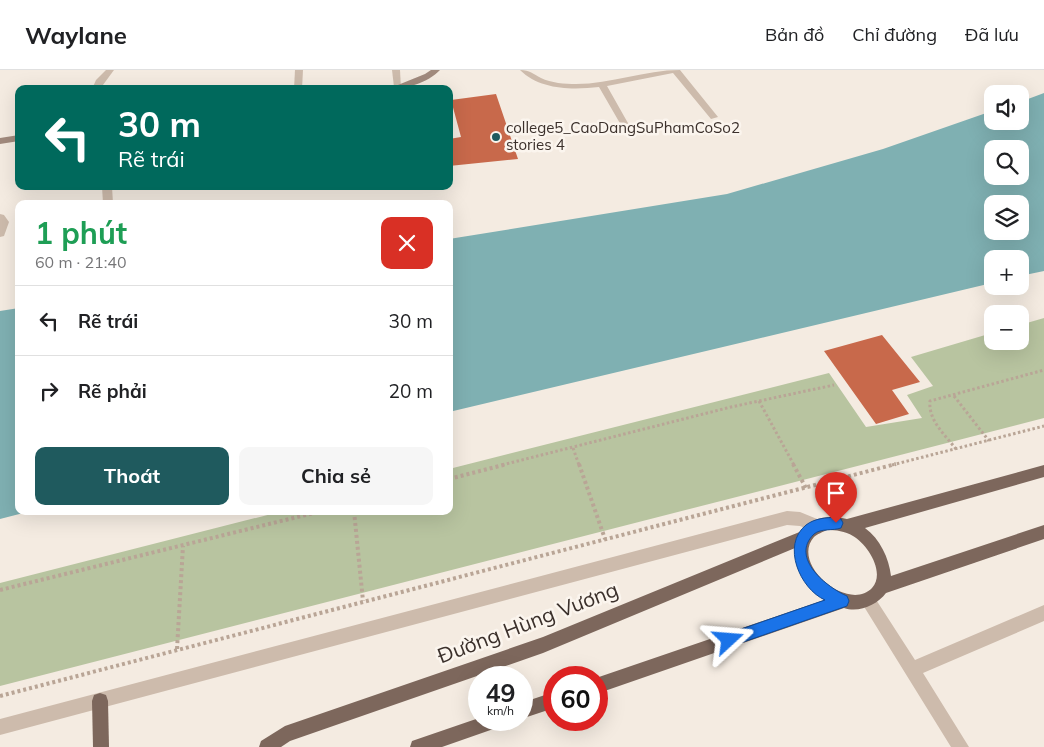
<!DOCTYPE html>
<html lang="vi">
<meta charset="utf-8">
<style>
:root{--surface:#fff;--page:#f6f6f6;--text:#202124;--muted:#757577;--line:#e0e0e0;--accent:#1f5a5e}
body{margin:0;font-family:Mulish,sans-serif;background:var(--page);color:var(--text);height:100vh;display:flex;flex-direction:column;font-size:19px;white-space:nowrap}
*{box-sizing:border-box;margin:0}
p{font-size:16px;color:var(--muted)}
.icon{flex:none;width:28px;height:28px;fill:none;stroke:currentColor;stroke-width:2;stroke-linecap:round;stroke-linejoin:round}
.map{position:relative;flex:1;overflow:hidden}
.side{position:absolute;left:15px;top:130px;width:438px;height:315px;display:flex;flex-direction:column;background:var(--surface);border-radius:10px;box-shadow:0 5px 20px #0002}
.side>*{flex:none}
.banner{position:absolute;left:15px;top:15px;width:438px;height:105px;border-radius:10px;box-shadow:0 5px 20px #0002;background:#00695c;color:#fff;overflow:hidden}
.controls{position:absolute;left:984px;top:15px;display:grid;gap:10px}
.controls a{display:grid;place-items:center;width:45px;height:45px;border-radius:10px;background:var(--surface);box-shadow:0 5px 20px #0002;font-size:25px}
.speed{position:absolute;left:468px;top:596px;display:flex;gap:10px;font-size:25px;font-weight:700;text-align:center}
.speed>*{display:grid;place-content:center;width:65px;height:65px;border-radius:50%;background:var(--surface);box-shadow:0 5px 20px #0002;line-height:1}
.speed small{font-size:12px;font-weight:400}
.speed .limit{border:8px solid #d22;background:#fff;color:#111}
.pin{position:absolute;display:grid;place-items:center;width:42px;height:42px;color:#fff;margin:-51px -21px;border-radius:50% 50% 50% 0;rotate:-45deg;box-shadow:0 0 5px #0007}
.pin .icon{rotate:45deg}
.me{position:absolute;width:55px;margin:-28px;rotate:71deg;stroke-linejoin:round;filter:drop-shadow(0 0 4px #0008)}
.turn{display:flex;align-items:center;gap:18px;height:105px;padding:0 20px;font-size:22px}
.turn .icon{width:65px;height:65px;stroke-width:2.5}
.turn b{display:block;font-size:35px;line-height:42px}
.round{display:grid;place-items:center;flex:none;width:52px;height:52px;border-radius:10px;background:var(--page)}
.overview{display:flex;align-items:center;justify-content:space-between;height:85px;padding:0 20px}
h1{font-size:30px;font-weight:700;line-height:38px;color:#1e9e55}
.action{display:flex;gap:10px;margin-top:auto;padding:10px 20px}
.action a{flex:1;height:58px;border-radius:10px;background:var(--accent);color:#fff;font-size:20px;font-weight:700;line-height:58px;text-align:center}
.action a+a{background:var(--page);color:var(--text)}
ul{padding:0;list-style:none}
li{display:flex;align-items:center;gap:15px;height:70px;padding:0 20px;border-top:1px solid var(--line)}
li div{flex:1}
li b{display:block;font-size:19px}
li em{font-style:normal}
header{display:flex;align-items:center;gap:30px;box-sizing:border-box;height:70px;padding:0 25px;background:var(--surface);border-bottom:1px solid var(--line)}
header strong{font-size:24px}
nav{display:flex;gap:28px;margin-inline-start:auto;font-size:18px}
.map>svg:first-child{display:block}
.green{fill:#b8c4a0}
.water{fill:#7fb0b2;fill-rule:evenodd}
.building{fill:#c8694b}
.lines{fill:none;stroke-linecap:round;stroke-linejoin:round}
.path-far1{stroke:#b9a596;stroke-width:3;stroke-dasharray:2.5 2.5;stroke-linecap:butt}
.path{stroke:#b9a596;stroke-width:4;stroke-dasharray:3 3;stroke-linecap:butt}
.street{fill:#cdbbac;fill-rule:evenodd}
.secondary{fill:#a18a7d;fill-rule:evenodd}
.primary{fill:#7d675c;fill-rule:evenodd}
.route{fill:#1a73e8;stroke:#114b97}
.poi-dot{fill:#1f5a5e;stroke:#fbf5ee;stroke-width:2}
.labels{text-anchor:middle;stroke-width:5;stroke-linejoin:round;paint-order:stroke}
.far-poi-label{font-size:15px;fill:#3b302b;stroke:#fbf5ee;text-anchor:start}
.near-street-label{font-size:21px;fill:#3b302b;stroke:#fbf5ee}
</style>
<header>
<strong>Waylane</strong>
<nav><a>Bản đồ</a><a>Chỉ đường</a><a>Đã lưu</a></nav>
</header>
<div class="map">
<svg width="1044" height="677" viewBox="0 0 1044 677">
<rect width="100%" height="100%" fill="#f4ebe1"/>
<!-- green -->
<path class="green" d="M1044,248V348L0,616V513L283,441H449V399L829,303L866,357L922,348L907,325L933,316L911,287L992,263V271H1020V255Z"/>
<!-- water -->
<g class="water">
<path d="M1044,23V201L1020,206V189H992V213L449,342V169L727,124L883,79L992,41V51H1020V32ZM992,79H1020V106H992ZM992,134H1020V161H992Z"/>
<path d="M19,238V441H31L0,449V241Z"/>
</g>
<!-- building -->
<g class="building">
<path d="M496,24L518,89L449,96V69L461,67L451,30Z"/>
<path d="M882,265L920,312L892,320L909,344L876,354L824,281Z"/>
</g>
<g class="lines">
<!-- path-far1 -->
<g class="path-far1">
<path d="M954,326L989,371"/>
<path d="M759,331L794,395"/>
<path d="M573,378L579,395"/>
<path d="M956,379C945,365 928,350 930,331L1044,300"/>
<path d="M502,395L731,337L834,315"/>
<path d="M892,395L1044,356"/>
</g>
<!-- path -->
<g class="path">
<path d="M579,394L605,469"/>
<path d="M793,394L806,418"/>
<path d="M449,409L507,394"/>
<path d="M354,441L363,531"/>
<path d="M0,520L322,441"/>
<path d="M177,579L183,476"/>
<path d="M0,626L896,394"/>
</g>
<!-- street -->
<g class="street">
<path d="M106,0H114L100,19H92L96,10Z"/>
<path d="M295,0H303L302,19H294Z"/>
<path d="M392,0H400L401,19L394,17Z"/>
<path d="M520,0C530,0 533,4 541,8C551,13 565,14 576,14C611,14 645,0 680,0L718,47L711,49L673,3L607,16L633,62L629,65L625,62L599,17C572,20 540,20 520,0Z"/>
<path d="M102,116H112L113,134H103Z"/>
<path d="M0,144L4,145L9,152L4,166L0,167Z"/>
<path d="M787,441L800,442L822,451L824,456L822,461L817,463L800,456L787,455L0,665V649Z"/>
<path d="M868,523L873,525L915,590L1044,535V551L923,603L969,677H951L863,535L861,530L863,525Z"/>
</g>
<!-- secondary -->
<g class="secondary">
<path d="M431,0H440C428,13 405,19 388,19L425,4Z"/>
<path d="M19,65V71L0,74V68Z"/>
</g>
<!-- primary -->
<g class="primary">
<path d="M1044,395V407L865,458C880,469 889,488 891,506L1044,455V469L886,523C877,535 859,543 844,538L596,624V608L824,530C807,517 794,500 795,478L543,583L290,671L281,677H259L261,671L285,656L543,567L802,461C811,446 831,445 847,449ZM827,460C836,460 845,461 853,466C867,474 886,502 872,518C848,543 790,494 814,467C817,464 823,462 827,460Z"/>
<path d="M554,622V638L521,649V633Z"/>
<path d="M100,623L106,625L108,631L109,677H93L92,631L94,625Z"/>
<path d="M479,648V650H504L502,656L442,677H410L412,671Z"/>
</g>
</g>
<!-- route -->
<path class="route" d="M836,447L841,449L843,453L841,458C833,461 821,458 814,464C789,488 828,518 847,526L849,531L847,536L729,577L724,575L722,570L724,565L825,530C800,519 781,475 806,455C815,448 826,448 836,447Z"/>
<!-- markers -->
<circle class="poi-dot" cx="496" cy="67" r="5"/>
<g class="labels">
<!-- far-poi labels -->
<g class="far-poi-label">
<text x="506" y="63">college5_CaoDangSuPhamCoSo2<tspan x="506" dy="17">stories 4</tspan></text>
</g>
<!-- near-street labels -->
<g class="near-street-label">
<text transform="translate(528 553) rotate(-21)" y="7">Đường Hùng Vương</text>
</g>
</g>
</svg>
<div class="controls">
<a><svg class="icon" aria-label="sound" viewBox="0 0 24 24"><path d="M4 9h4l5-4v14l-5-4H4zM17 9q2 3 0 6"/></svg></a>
<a><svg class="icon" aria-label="search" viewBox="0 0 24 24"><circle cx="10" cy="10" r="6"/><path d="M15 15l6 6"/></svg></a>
<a><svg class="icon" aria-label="layers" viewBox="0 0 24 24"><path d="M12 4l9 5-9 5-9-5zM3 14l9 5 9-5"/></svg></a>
<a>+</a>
<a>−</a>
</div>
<div class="speed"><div>49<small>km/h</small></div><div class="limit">60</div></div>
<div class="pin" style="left:836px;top:453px;background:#d93025"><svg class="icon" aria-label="arrive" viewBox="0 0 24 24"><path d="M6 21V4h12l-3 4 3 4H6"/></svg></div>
<svg class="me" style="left:729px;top:570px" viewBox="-20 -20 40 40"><path d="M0-17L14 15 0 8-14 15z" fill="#1a73e8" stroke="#fff" stroke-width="4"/></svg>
<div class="banner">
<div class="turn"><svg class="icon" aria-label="left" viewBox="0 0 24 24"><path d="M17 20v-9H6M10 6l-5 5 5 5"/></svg><div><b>30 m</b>Rẽ trái</div></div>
</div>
<section class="side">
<div class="overview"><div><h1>1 phút</h1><p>60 m · 21:40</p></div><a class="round" style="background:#d93025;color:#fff"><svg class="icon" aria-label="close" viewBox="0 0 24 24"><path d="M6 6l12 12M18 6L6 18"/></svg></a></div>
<ul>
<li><svg class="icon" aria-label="left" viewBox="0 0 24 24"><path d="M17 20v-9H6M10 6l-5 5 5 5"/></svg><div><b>Rẽ trái</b></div><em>30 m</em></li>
<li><svg class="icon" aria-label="right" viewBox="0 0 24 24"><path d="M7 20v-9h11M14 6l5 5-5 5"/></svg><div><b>Rẽ phải</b></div><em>20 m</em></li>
</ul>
<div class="action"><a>Thoát</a><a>Chia sẻ</a></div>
</section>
</div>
